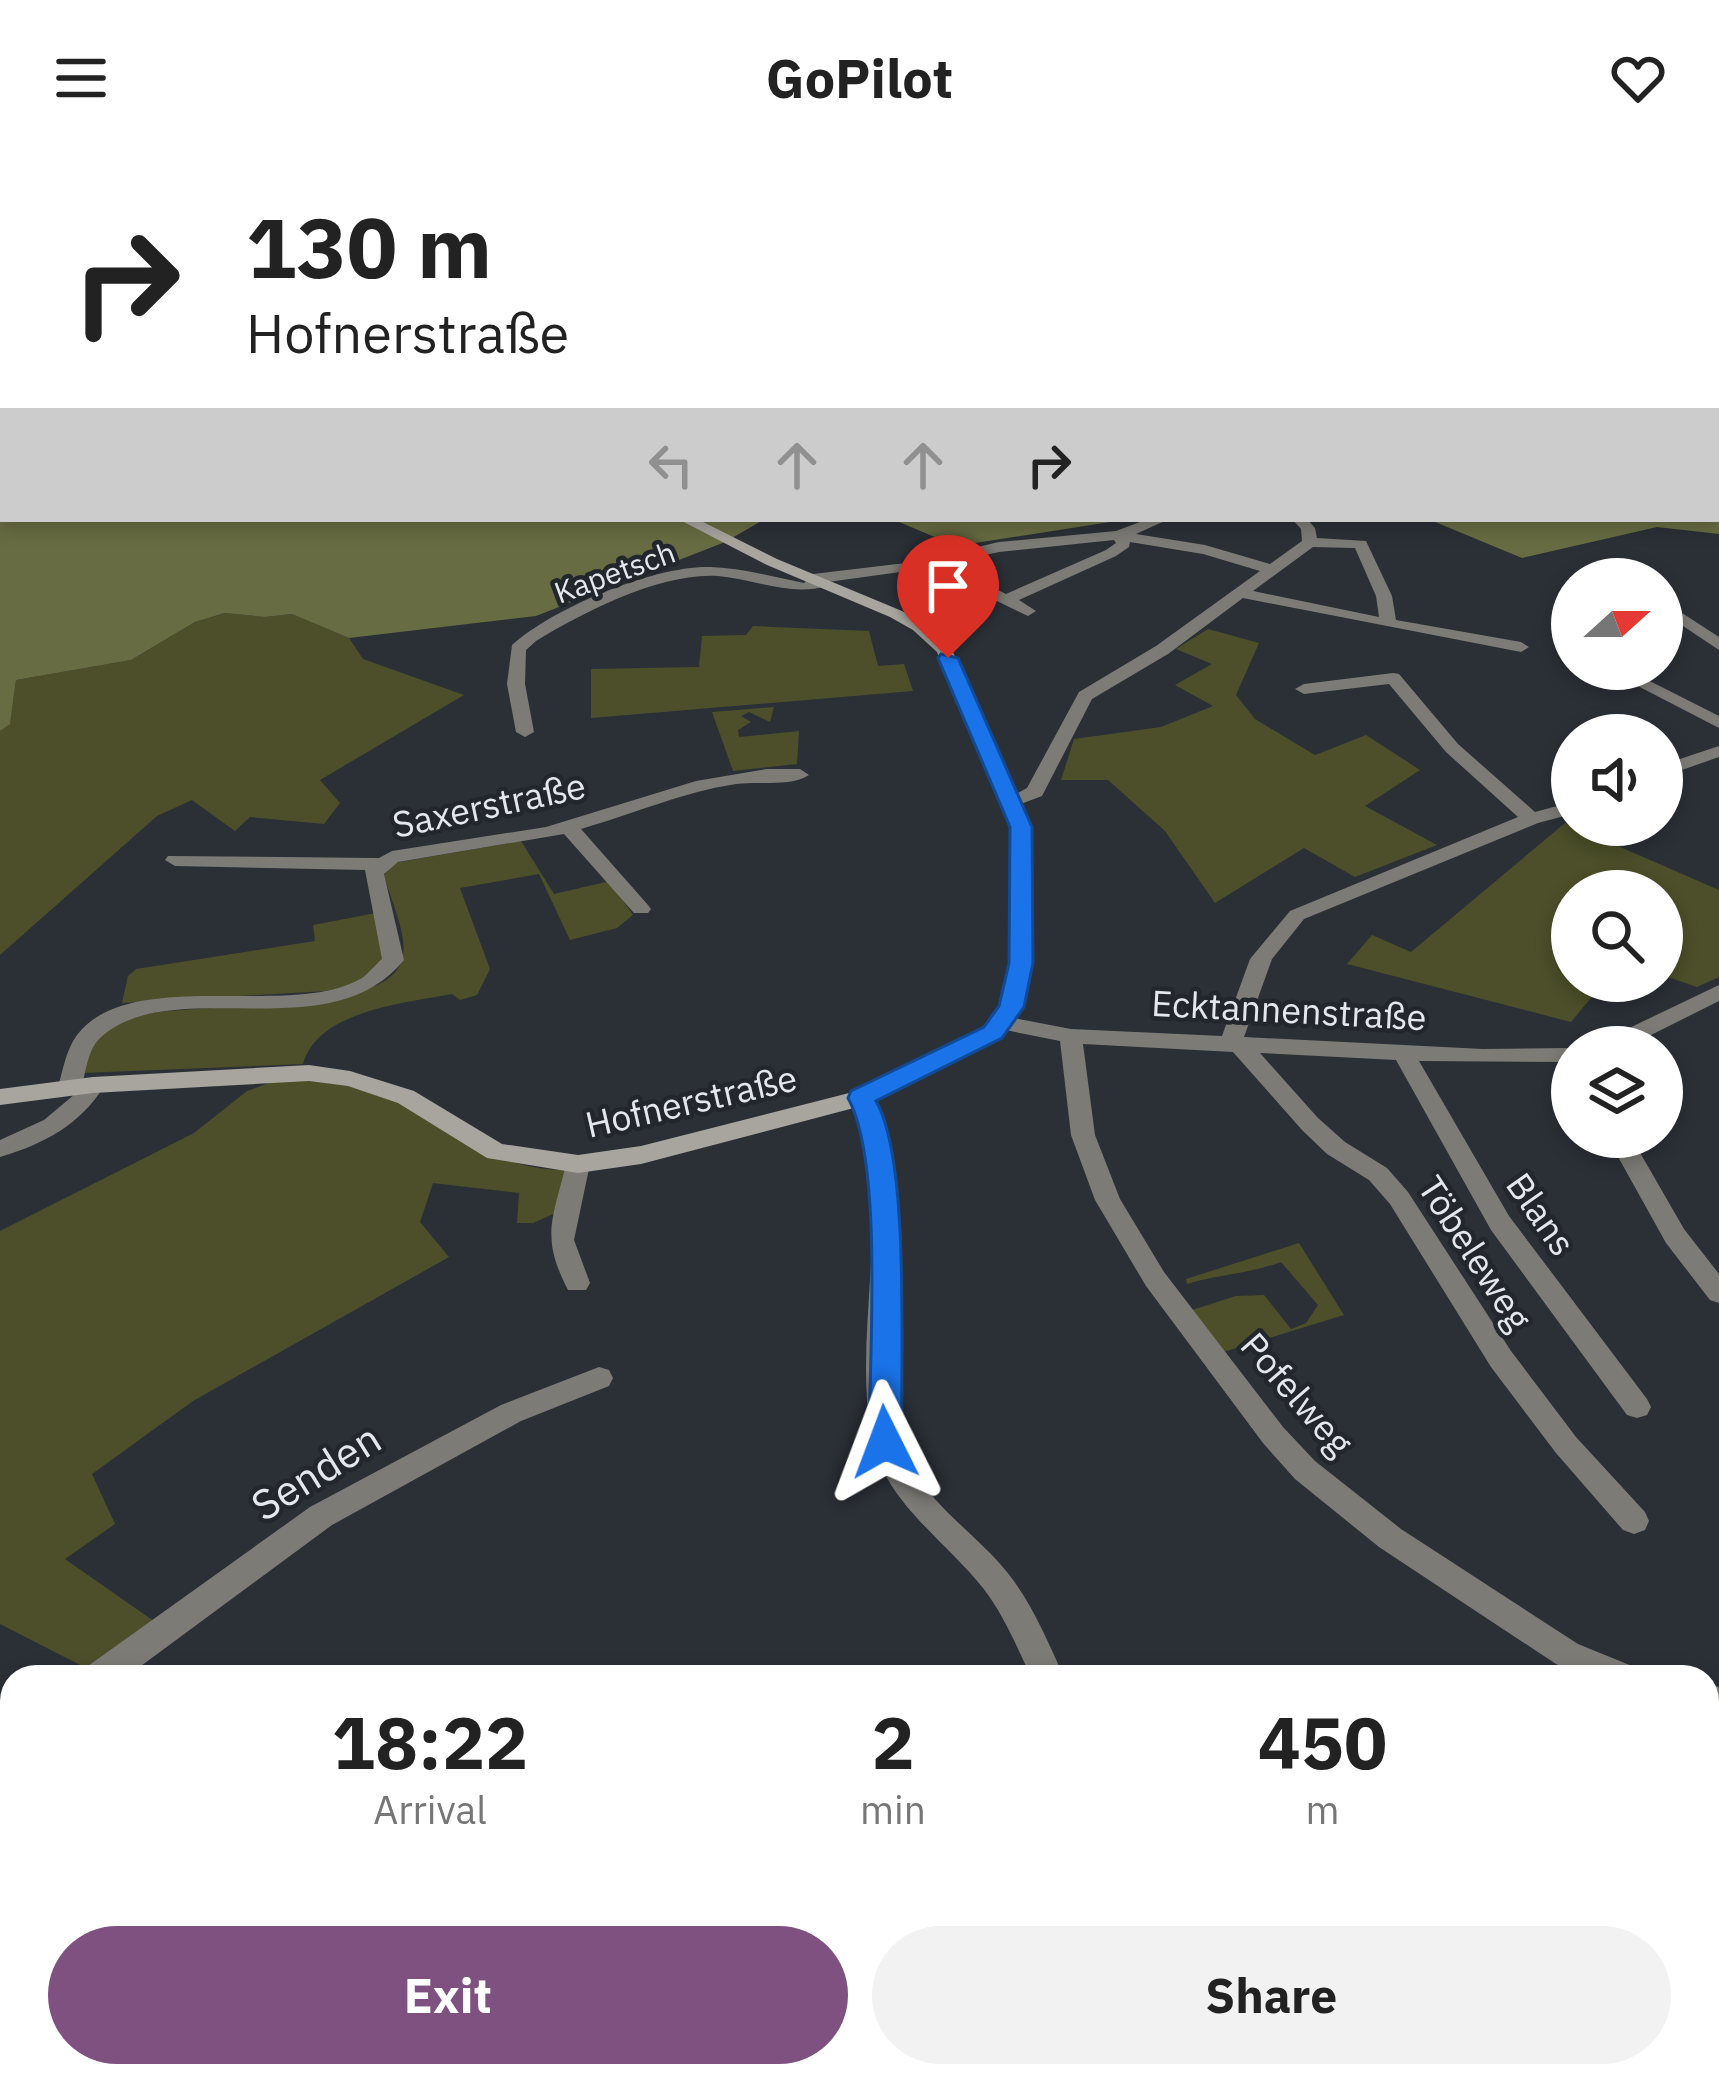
<!DOCTYPE html>
<meta charset="utf-8">
<style>
:root{--surface:#fff;--page:#f2f2f2;--text:#222;--muted:#767676;--accent:#7f5180}
body{margin:0;font-family:"IBM Plex Sans",sans-serif;background:var(--page);color:var(--text);height:100vh;display:flex;flex-direction:column;font-size:45px;white-space:nowrap}
*{box-sizing:border-box;margin:0}
p{font-size:39px;color:var(--muted)}
.icon{flex:none;width:66px;height:66px;fill:none;stroke:currentColor;stroke-width:2;stroke-linecap:round;stroke-linejoin:round}
.map{position:relative;flex:1;overflow:hidden}
.sheet{position:absolute;left:0px;top:1509px;width:1719px;height:423px;display:flex;flex-direction:column;background:var(--surface);border-radius:36px 36px 0 0;box-shadow:0 6px 18px #0003}
.sheet>*{flex:none}
.hud{position:absolute;left:0px;top:0px;width:1719px;height:366px;box-shadow:0 6px 18px #0003;background:#fff;color:var(--text);overflow:hidden}
.needle{width:78px;rotate:69deg}
.controls{position:absolute;left:1551px;top:402px;display:grid;gap:24px}
.controls a{display:grid;place-items:center;width:132px;height:132px;border-radius:50%;background:var(--surface);box-shadow:0 6px 18px #0003;font-size:60px}
.pin{position:absolute;display:grid;place-items:center;width:102px;height:102px;color:#fff;margin:-123px -51px;border-radius:50% 50% 50% 0;rotate:-45deg;box-shadow:0 0 12px #0007}
.pin .icon{rotate:45deg}
.me{position:absolute;width:132px;margin:-66px;rotate:357deg;stroke-linejoin:round;filter:drop-shadow(0 0 9px #0008)}
.turn{display:flex;align-items:center;gap:42px;height:252px;padding:0 48px;font-size:54px}
.turn .icon{width:156px;height:156px;stroke-width:2.5}
.turn b{display:block;font-size:84px;line-height:102px}
.lanes{display:flex;align-items:center;height:114px;padding:0 48px;background:#0003;justify-content:center;gap:60px;direction:ltr}
.lanes .off{opacity:.35}
.eta{display:flex;justify-content:space-evenly;align-items:center;height:204px;text-align:center}
.eta b{font-size:72px;font-weight:800;line-height:84px}
.button{display:flex;gap:24px;margin-top:auto;padding:24px 48px}
.button a{flex:1;height:138px;border-radius:72px;background:var(--accent);color:#fff;font-size:48px;font-weight:800;line-height:138px;text-align:center}
.button a+a{background:var(--page);color:var(--text)}
header{display:flex;justify-content:space-between;align-items:center;height:156px;padding:0 48px;background:var(--surface);font-size:54px;font-weight:800}
.map>svg:first-child{display:block}
.green{fill:#4c4f29}
.forest{fill:#686c42}
.lines{fill:none;stroke-linecap:round;stroke-linejoin:round}
.minor{fill:#7d7b76;fill-rule:evenodd}
.secondary{fill:#a8a59f;fill-rule:evenodd}
.route{fill:#1a73e8;stroke:#114b97;stroke-width:3}
.labels{text-anchor:middle;stroke-width:9;stroke-linejoin:round;paint-order:stroke}
.far-street-label{font-size:30px;fill:#e4e7ec;stroke:#22262d}
.street-label{font-size:36px;fill:#e4e7ec;stroke:#22262d}
.near-street-label{font-size:42px;fill:#e4e7ec;stroke:#22262d}
</style>
<header><svg class="icon" aria-label="menu" viewBox="0 0 24 24"><path d="M4 6h16M4 12h16M4 18h16"/></svg>GoPilot<svg class="icon" aria-label="heart" viewBox="0 0 24 24"><path d="M12 20l-8-8c-3-5 5-10 8-4 3-6 11-1 8 4z"/></svg></header>
<div class="map">
<svg width="1719" height="1931" viewBox="0 0 1719 1931">
<rect width="100%" height="100%" fill="#2b3037"/>
<!-- green -->
<g class="green">
<path d="M226,457L265,461L292,458L349,482L363,503L464,539L320,624L340,647L324,668L250,661L235,675L192,644L157,660L0,799V575L10,567L16,524L131,504L195,466Z"/>
<path d="M753,470L869,475L878,510L904,508L913,535L591,562V513L699,511L702,480L746,479Z"/>
<path d="M1208,473L1259,487L1236,539L1255,563L1315,599L1366,579L1420,614L1365,650L1437,689L1355,721L1304,692L1215,747L1165,675L1108,624H1061L1074,583L1161,571L1213,550L1175,529L1212,508L1176,493Z"/>
<path d="M774,551L770,566L749,556L741,560L751,566L738,574L739,581L799,575L797,608L733,615L712,556Z"/>
<path d="M1565,667L1719,734V821L1697,831L1662,819V735H1572V825H1605L1571,866L1347,808L1372,779L1411,796Z"/>
<path d="M521,685L554,738L610,725L633,759L617,772L570,784L539,718L460,732L490,813L477,839L460,844L452,838C406,847 318,854 303,908L82,917C88,895 94,878 116,866C170,839 392,868 403,800C407,777 390,742 384,719L394,707Z"/>
<path d="M376,757L386,796L382,809L353,829L326,835L122,847L128,820L136,813L315,785L313,769Z"/>
<path d="M277,924C320,922 368,929 406,951C459,981 498,1012 562,1014L565,1016L556,1057L533,1067H517L519,1037L433,1027L420,1066L449,1101L193,1245L92,1318L115,1368L65,1403L158,1468L86,1512L0,1468V1075L194,977L247,935Z"/>
<path d="M1299,1087L1344,1159L1220,1197L1192,1154L1236,1140L1264,1139L1291,1173L1306,1167L1318,1149L1281,1106C1249,1118 1219,1118 1187,1128L1186,1123Z"/>
<path d="M12,1914V1920H1093L1090,1931H2Z"/>
</g>
<!-- forest -->
<g class="forest">
<path d="M0,0H1085L1096,3H3L0,67Z"/>
<path d="M1486,0H1719V378L1657,371L1522,402L1428,363H1716V3Z"/>
<path d="M0,214L3,363H765L725,386L536,460L349,482L292,458L265,461L225,457L195,466L131,504L16,524L10,568L0,575Z"/>
<path d="M892,363H1129L956,390Z"/>
</g>
<g class="lines">
<!-- minor -->
<g class="minor">
<path d="M1148,363H1169L1136,378L1205,389L1270,408L1302,385L1301,373L1292,363H1307L1315,372L1317,382L1366,385L1392,440L1396,464L1521,486L1529,491L1521,496L1243,442L1168,498L1092,543L1042,640L1013,651L1003,645L1027,632L1079,536L1156,490L1260,415L1203,398L1130,386L1129,391L1116,400L1019,444L1036,455L1028,460L929,412L828,426L827,430C790,441 755,423 718,420C662,416 583,456 536,485L526,494L525,528L534,576L525,581L516,576L507,528L512,489C553,452 655,409 711,411C742,412 773,421 804,427L813,418L914,406L999,386L1116,375ZM1114,384L1116,387L1106,394L1006,438L945,408L999,396ZM1313,391L1355,392L1376,440L1379,461L1253,435Z"/>
<path d="M1662,444L1719,481V494L1662,456Z"/>
<path d="M1605,513H1626L1719,560V572Z"/>
<path d="M1393,517L1399,518L1458,588L1535,656L1572,646V658L1538,667L1304,763L1272,803L1244,881L1483,893L1572,892V906L1419,905L1509,1060L1647,1243L1651,1251L1647,1259L1637,1262L1627,1259L1491,1074L1396,904L1260,897L1318,962L1345,986L1387,1012L1408,1036L1511,1195L1576,1281L1645,1356L1649,1365L1645,1374L1634,1378L1623,1374L1556,1297L1491,1211L1390,1048L1369,1024L1327,998L1302,974L1233,896L1083,888L1095,979L1120,1043L1164,1116L1283,1271L1315,1305L1401,1373L1578,1488L1632,1510L1636,1521H1584L1556,1508L1379,1391L1295,1323L1263,1287L1146,1130L1095,1044L1071,979L1060,885L995,872L992,867L1003,860L1071,873L1222,880L1250,803L1290,755L1518,661L1446,596L1389,528L1304,538L1295,533L1304,528Z"/>
<path d="M1719,590V601L1662,621V609Z"/>
<path d="M767,613H800L809,619C792,631 758,625 736,628C683,636 633,658 581,673L648,749L651,753L648,757H634L564,678L398,706L384,718L404,804C330,896 170,815 99,883C89,893 86,912 83,926L93,921L105,929C80,969 44,988 0,1001V984L44,964L75,938L62,937L58,931C63,914 66,894 77,879C130,809 292,864 362,822C369,817 376,808 382,803L365,714L175,710L165,704L168,700L379,702L392,695L546,671L696,625Z"/>
<path d="M1719,829V845L1627,891H1597L1600,886Z"/>
<path d="M861,934L869,936C915,1016 896,1120 896,1207C896,1234 895,1264 902,1290C918,1341 975,1376 1007,1416C1032,1447 1048,1486 1064,1521H1031C1017,1491 1004,1459 983,1432C945,1384 881,1343 871,1278C852,1167 897,1049 849,942Z"/>
<path d="M1607,981H1631L1684,1073L1719,1118V1147L1710,1144L1666,1087Z"/>
<path d="M578,999L590,1008L574,1084L590,1127L586,1134H568C540,1080 553,1063 566,1008Z"/>
<path d="M599,1211L609,1214L613,1222L609,1230L521,1265L332,1369L126,1521H84L88,1510L310,1351L501,1249Z"/>
<path d="M1707,1528L1719,1531V1561L1707,1558Z"/>
<path d="M12,1607V1652L0,1657V1612Z"/>
<path d="M1719,1907V1931H1666L1662,1920H1707V1908Z"/>
<path d="M1242,1920H1280L1284,1931H1246Z"/>
<path d="M1335,1920H1387L1391,1931H1339Z"/>
<path d="M1533,1920H1577L1573,1931H1529Z"/>
</g>
<!-- secondary -->
<g class="secondary">
<path d="M420,0L416,3H404L408,0Z"/>
<path d="M678,363H697L777,403L902,455L925,468L952,494L1031,671L1032,807L1023,851L1001,882L869,948L641,1008L578,1017L487,1002L398,947L348,930L309,925L93,937L0,949V933L93,921L309,909L350,915L414,935L502,988L578,999L641,990L853,936L985,872L1001,850L1010,807L1011,671L937,496L913,474L890,461L767,409Z"/>
</g>
</g>
<!-- route -->
<path class="route" d="M941,498L958,502L1032,671L1033,807L1024,851L1002,882L876,945C911,1006 900,1207 902,1286L897,1295L885,1299L874,1295L869,1286C869,1204 884,1007 848,942L851,935L984,871L999,850L1009,807L1010,671L938,502Z"/>
<g class="labels">
<!-- far-street labels -->
<g class="far-street-label">
<text transform="translate(615 417) rotate(-20)" y="10">Kapetsch</text>
</g>
<!-- street labels -->
<g class="street-label">
<text transform="translate(489 649) rotate(-12)" y="13">Saxerstraße</text>
<text transform="translate(1289 854) rotate(3)" y="13">Ecktannenstraße</text>
<text transform="translate(691 945) rotate(-13)" y="13">Hofnerstraße</text>
<text transform="translate(1541 1058) rotate(55)" y="13">Blans</text>
<text transform="translate(1475 1097) rotate(57)" y="13">Töbeleweg</text>
<text transform="translate(1297 1238) rotate(49)" y="13">Pofelweg</text>
</g>
<!-- near-street labels -->
<g class="near-street-label">
<text transform="translate(316 1316) rotate(-32)" y="15">Senden</text>
</g>
</g>
</svg>
<div class="controls">
<a><svg class="needle" viewBox="-14 -14 28 28"><path d="M0-13l5 13h-10z" fill="#e53935"/><path d="M0 13l5-13h-10z" fill="#767676"/></svg></a>
<a><svg class="icon" aria-label="sound" viewBox="0 0 24 24"><path d="M4 9h4l5-4v14l-5-4H4zM17 9q2 3 0 6"/></svg></a>
<a><svg class="icon" aria-label="search" viewBox="0 0 24 24"><circle cx="10" cy="10" r="6"/><path d="M15 15l6 6"/></svg></a>
<a><svg class="icon" aria-label="layers" viewBox="0 0 24 24"><path d="M12 4l9 5-9 5-9-5zM3 14l9 5 9-5"/></svg></a>
</div>
<div class="pin" style="left:948px;top:502px;background:#d93025"><svg class="icon" aria-label="arrive" viewBox="0 0 24 24"><path d="M6 21V4h12l-3 4 3 4H6"/></svg></div>
<svg class="me" style="left:885px;top:1286px" viewBox="-20 -20 40 40"><path d="M0-17L14 15 0 8-14 15z" fill="#1a73e8" stroke="#fff" stroke-width="4"/></svg>
<div class="hud">
<div class="turn"><svg class="icon" aria-label="right" viewBox="0 0 24 24"><path d="M7 20v-9h11M14 6l5 5-5 5"/></svg><div><b>130 m</b>Hofnerstraße</div></div>
<div class="lanes"><svg class="icon off" aria-label="left" viewBox="0 0 24 24"><path d="M17 20v-9H6M10 6l-5 5 5 5"/></svg><svg class="icon off" aria-label="ahead" viewBox="0 0 24 24"><path d="M12 20V5M6 11l6-6 6 6"/></svg><svg class="icon off" aria-label="ahead" viewBox="0 0 24 24"><path d="M12 20V5M6 11l6-6 6 6"/></svg><svg class="icon" aria-label="right" viewBox="0 0 24 24"><path d="M7 20v-9h11M14 6l5 5-5 5"/></svg></div>
</div>
<section class="sheet">
<div class="eta">
<div><b>18:22</b><p>Arrival</p></div>
<div><b>2</b><p>min</p></div>
<div><b>450</b><p>m</p></div>
</div>
<div class="button"><a>Exit</a><a>Share</a></div>
</section>
</div>
